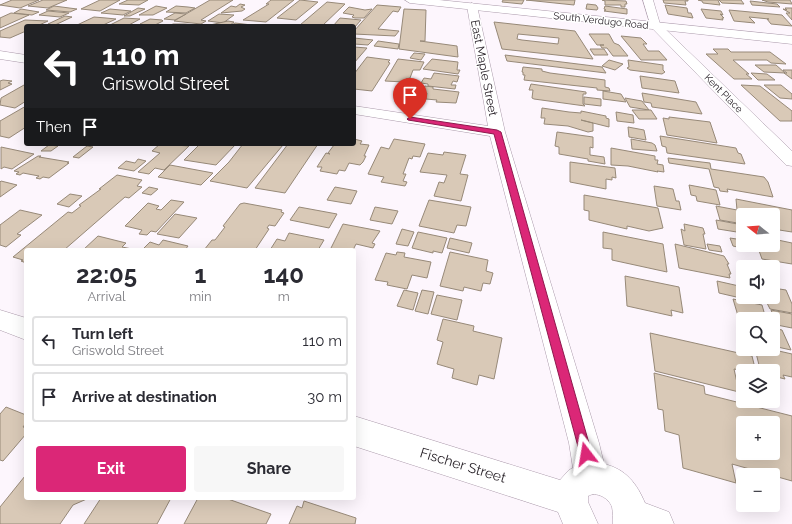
<!DOCTYPE html>
<meta charset="utf-8">
<style>
:root{--surface:#fff;--page:#f7f7f7;--text:#2b2b33;--muted:#7c7c81;--line:#e1e1e2;--accent:#db2777}
body{margin:0;font-family:Raleway,sans-serif;background:var(--page);color:var(--text);height:100vh;display:flex;flex-direction:column;font-size:15px;white-space:nowrap}
*{box-sizing:border-box;margin:0}
p{font-size:13px;color:var(--muted)}
.icon{flex:none;width:22px;height:22px;fill:none;stroke:currentColor;stroke-width:2;stroke-linecap:round;stroke-linejoin:round}
.map{position:relative;flex:1;overflow:hidden}
.drawer{position:absolute;left:24px;top:248px;width:332px;height:252px;display:flex;flex-direction:column;background:var(--surface);border-radius:4px;box-shadow:0 4px 16px #0002}
.drawer>*{flex:none}
.hud{position:absolute;left:24px;top:24px;width:332px;height:122px;border-radius:4px;box-shadow:0 4px 16px #0002;background:#202124;color:#fff;overflow:hidden}
.needle{width:26px;rotate:287deg}
.tools{position:absolute;left:736px;top:208px;display:grid;gap:8px}
.tools a{display:grid;place-items:center;width:44px;height:44px;border-radius:4px;background:var(--surface);box-shadow:0 4px 16px #0002;font-size:20px}
.pin{position:absolute;display:grid;place-items:center;width:34px;height:34px;color:#fff;margin:-41px -17px;border-radius:50% 50% 50% 0;rotate:-45deg;box-shadow:0 0 4px #0007}
.pin .icon{rotate:45deg}
.me{position:absolute;width:44px;margin:-22px;rotate:346deg;stroke-linejoin:round;filter:drop-shadow(0 0 3px #0008)}
.turn{display:flex;align-items:center;gap:14px;height:84px;padding:0 12px;font-size:18px}
.turn .icon{width:52px;height:52px;stroke-width:2.5}
.turn b{display:block;font-size:28px;line-height:34px}
.then{display:flex;align-items:center;height:38px;padding:0 12px;background:#0003;gap:8px;font-size:15px}
.eta{display:flex;justify-content:space-evenly;align-items:center;height:68px;text-align:center}
.eta b{font-size:24px;font-weight:700;line-height:28px}
.button{display:flex;gap:8px;margin-top:auto;padding:8px 12px}
.button a{flex:1;height:46px;border-radius:4px;background:var(--accent);color:#fff;font-size:16px;font-weight:700;line-height:46px;text-align:center}
.button a+a{background:var(--page);color:var(--text)}
ul{padding:0;list-style:none}
li{display:flex;align-items:center;gap:12px;height:50px;margin:0 8px 6px;padding:0 4px;border:2px solid var(--line);border-radius:4px}
li div{flex:1}
li b{display:block;font-size:15px}
li em{font-style:normal}
.map>svg:first-child{display:block}
.building{fill:#d9c9b7;stroke:#978978;fill-rule:evenodd}
.lines{fill:none;stroke-linecap:round;stroke-linejoin:round}
.minor-casing{stroke:#ab9aab;stroke-width:1}
.major-casing{stroke:#ab9aab;stroke-width:1}
.minor{fill:#fff;fill-rule:evenodd}
.major{fill:#fff;fill-rule:evenodd}
.route{fill:#db2777;stroke:#8e194d}
.labels{text-anchor:middle;stroke-width:3;stroke-linejoin:round;paint-order:stroke}
.far-street-label{font-size:10px;fill:#2b252b;stroke:#fff}
.street-label{font-size:12px;fill:#2b252b;stroke:#fff}
.near-street-label{font-size:14px;fill:#2b252b;stroke:#fff}
</style>
<div class="map">
<svg width="792" height="524" viewBox="0 0 792 524">
<rect width="100%" height="100%" fill="#fdf6fd"/>
<!-- building -->
<g class="building">
<path d="M12,0H39L20,8L0,5Z"/>
<path d="M43,0H67L48,8L28,6Z"/>
<path d="M100,0H120L100,11L81,9Z"/>
<path d="M128,0H148L139,5L119,4Z"/>
<path d="M210,0H233L201,20L206,21L201,24L174,21Z"/>
<path d="M271,0H294L266,22L243,20L269,4H266Z"/>
<path d="M300,0L318,2L296,20L277,18Z"/>
<path d="M503,0H524L522,4L502,2Z"/>
<path d="M526,0H575L574,5Z"/>
<path d="M602,0L626,1L627,4H625V7H621V5H605V1Z"/>
<path d="M663,0H688V1H685L686,5L664,3Z"/>
<path d="M698,0H718L720,5L703,3L702,1Z"/>
<path d="M719,0H741L744,4L722,3Z"/>
<path d="M762,0H790L792,4L768,2Z"/>
<path d="M750,1L777,4L780,7L752,5Z"/>
<path d="M327,2L345,4L322,26L300,25Z"/>
<path d="M240,4L245,5L241,7L245,9L242,11L221,13L231,6L236,7Z"/>
<path d="M587,4L596,5L598,8L597,10L586,9Z"/>
<path d="M377,5L401,7L398,12L393,11L378,29L399,31L395,36L354,34V31Z"/>
<path d="M665,5L687,8L688,13H691L693,18L668,14Z"/>
<path d="M54,6L77,9L70,12L46,10Z"/>
<path d="M156,6L167,8L153,15H139Z"/>
<path d="M176,6L188,7L195,8L186,13L166,12Z"/>
<path d="M605,6L627,9V14L604,11L606,10L604,9Z"/>
<path d="M349,7L365,10L372,9L364,18H355L352,17L354,15L343,13Z"/>
<path d="M138,8L145,9L130,16H124Z"/>
<path d="M785,8H792V20L786,13H790L783,9L787,10Z"/>
<path d="M21,9L39,12L32,15L14,13Z"/>
<path d="M110,9L131,11L123,15L101,13Z"/>
<path d="M404,9L426,10L425,41H420L457,46L458,57L399,49Z"/>
<path d="M701,9L721,11L723,15L720,14L724,18H722L723,20L706,18Z"/>
<path d="M729,10L782,15L792,26L771,24L767,19H769L749,17L755,23L734,21Z"/>
<path d="M48,11L69,13L60,17L39,15Z"/>
<path d="M11,13L29,15L0,28V18Z"/>
<path d="M175,13L186,14L175,20L164,19Z"/>
<path d="M219,14L234,15L223,23L208,21Z"/>
<path d="M65,16L72,17L55,25L48,24Z"/>
<path d="M94,17L106,18L116,19L101,26H75Z"/>
<path d="M124,18L140,19L127,26H108Z"/>
<path d="M340,18L361,20L354,28V26H333Z"/>
<path d="M150,19L162,20L163,21L153,26L140,24Z"/>
<path d="M25,20L48,21L37,26H26V31L10,38L0,37V31Z"/>
<path d="M228,21L234,22L229,26L210,25Z"/>
<path d="M494,22L575,31L593,59L502,49ZM518,34L559,38L558,44L522,40L517,39Z"/>
<path d="M235,23L260,26H230Z"/>
<path d="M173,24H185L199,25L169,26Z"/>
<path d="M589,34H609L614,43L619,45L628,56H613L607,48H602L600,45H604H597Z"/>
<path d="M621,36L641,38L647,44H643L648,51H659L667,60H641Z"/>
<path d="M354,38L373,40L368,45L354,44Z"/>
<path d="M378,41L399,44L398,49L374,46Z"/>
<path d="M354,47L367,48L354,63Z"/>
<path d="M590,49H604L608,55H594Z"/>
<path d="M713,49H728L731,52H770L786,64L771,63L767,60H733L749,74H746L752,79H734L706,54H718Z"/>
<path d="M414,53L425,54L421,60L410,58Z"/>
<path d="M505,55L602,67L606,73L507,61Z"/>
<path d="M367,57L390,60L388,62L390,63L372,91L354,89V74Z"/>
<path d="M398,59L424,62L420,70H413L410,78L406,79L404,82L385,81Z"/>
<path d="M432,59L458,62L457,70H460L458,74L423,69Z"/>
<path d="M609,60L623,64L615,70L602,66Z"/>
<path d="M628,60L663,65V70L665,72L662,74L630,70L627,68L629,67Z"/>
<path d="M755,65H776L785,73L764,72Z"/>
<path d="M523,67L542,69V71L550,73L605,80V87L609,88L610,91L597,90V88L524,80L525,75H523V72H522Z"/>
<path d="M783,70H792V79L784,73H787Z"/>
<path d="M434,73L459,76L457,82L453,81L451,85H456L455,89L428,86V84L421,83L424,78L431,79Z"/>
<path d="M751,73L767,74L775,80H758Z"/>
<path d="M640,76L675,81L679,93L642,88Z"/>
<path d="M3,80L12,81L8,83L12,84L0,90V81Z"/>
<path d="M531,84L586,92V94H583V104L585,106L534,99L532,98L533,90H529Z"/>
<path d="M24,85H26V101L15,108L0,105L1,98Z"/>
<path d="M741,85L760,86L792,111V121H780Z"/>
<path d="M764,85H781L792,94V99L780,98Z"/>
<path d="M425,86L433,87V89L459,92L456,103L436,102L437,100L426,99L427,93H422Z"/>
<path d="M603,91L621,94L626,102L603,99Z"/>
<path d="M642,93L696,102L702,114L652,107L651,103L644,102Z"/>
<path d="M584,97L601,99V106L584,104Z"/>
<path d="M625,98L642,101L649,110L630,107Z"/>
<path d="M26,106V127L9,138L0,136V121Z"/>
<path d="M542,108L569,112L581,113V111L606,116V118L609,119V127L581,120L593,123V131L588,132L568,126L544,124L545,118H541Z"/>
<path d="M632,110H651L657,119H639Z"/>
<path d="M616,112L633,115L634,123L617,121Z"/>
<path d="M669,117L710,122L717,143L667,135L663,118L669,119Z"/>
<path d="M628,127L644,130L646,140L629,137Z"/>
<path d="M557,132L593,137V148L590,147V155L604,157L605,164L588,161V159L559,154V147L555,146Z"/>
<path d="M660,136L736,148L738,153L741,154L745,164L667,153L666,147L662,146Z"/>
<path d="M354,139L362,141L360,144L369,145L364,156H366L363,162L360,165L349,163L345,171L339,170L337,174L320,171L322,167H317L326,153L330,154L328,153L334,145L354,144Z"/>
<path d="M394,139L425,144L420,157L413,156L412,159L409,158L403,174H406L403,181L407,182L405,186L381,182L384,177L368,174L381,147L389,149Z"/>
<path d="M631,139L652,143L655,145L657,151L632,149Z"/>
<path d="M160,144L189,146L164,170L155,168L149,174L138,172L160,153L152,151Z"/>
<path d="M200,144H236L216,165L184,160Z"/>
<path d="M243,144L283,145L247,188L210,181L229,162Z"/>
<path d="M288,144H318L285,193L255,188Z"/>
<path d="M49,145L58,146L51,151H41Z"/>
<path d="M87,146L93,147L79,158L73,157Z"/>
<path d="M1,147L34,154L12,169L4,167L1,169Z"/>
<path d="M611,148L655,156V160H658L657,164L663,165L664,172L657,171L658,172L628,166L611,165Z"/>
<path d="M444,152L466,155L460,174L468,175L461,201L434,196L439,182L444,183L447,175L420,172L428,153L443,155Z"/>
<path d="M38,156H41L39,157L69,162L67,163H69L49,178L43,177L40,179L36,178L39,176L23,173L20,175L16,174L19,172L14,171Z"/>
<path d="M668,158L710,163L711,169L764,177L768,182L773,197L727,189L728,192L720,191L719,188L714,187L709,169L669,163Z"/>
<path d="M138,159L146,161L134,171L118,168L126,161L135,163Z"/>
<path d="M570,162L615,168L616,178L612,177V180L606,179V189L570,182Z"/>
<path d="M170,165L213,173L201,185L158,177Z"/>
<path d="M117,175L142,180L137,186L142,187L129,198L125,197L64,250H26V263L21,261L23,260L13,257L68,212L72,213L81,206L79,205L101,189H99Z"/>
<path d="M0,182L1,181L17,185L0,197Z"/>
<path d="M689,185L716,190L720,205L697,201L696,196L691,195Z"/>
<path d="M654,186L673,189L676,201H679L681,210L657,206Z"/>
<path d="M149,187L158,189L151,195L142,193Z"/>
<path d="M335,187L357,191L351,204L327,200Z"/>
<path d="M70,194L82,196L69,207L57,204Z"/>
<path d="M584,195L658,208L663,228L649,231L627,226V229L589,220V211L584,210Z"/>
<path d="M736,199L792,210V232L773,229V215H743V224L720,220L716,206L737,210Z"/>
<path d="M171,200L184,202L156,232L151,231L147,235L139,234L142,230L125,226L148,203L159,206L156,209L161,210Z"/>
<path d="M429,200L471,207L466,226L457,225L454,233L419,226Z"/>
<path d="M244,203L282,210L281,212L284,213L275,226L269,225L267,228L269,229L255,250H204L212,240H215L225,227L223,226L240,204Z"/>
<path d="M299,207L337,214L329,228L290,220Z"/>
<path d="M375,207L398,211L392,224L370,220Z"/>
<path d="M20,210L42,215L17,234L21,235L6,247L0,245V225Z"/>
<path d="M175,214L197,218L179,238L157,234Z"/>
<path d="M716,220L743,225V233L718,229Z"/>
<path d="M343,224L380,231L372,243L375,244L373,248L356,244L353,250H330Z"/>
<path d="M684,224L703,228L705,234H703L706,249L684,245L681,229L685,231Z"/>
<path d="M402,229L414,232L408,246L396,244Z"/>
<path d="M418,232L447,238L442,253L433,251V253L412,248Z"/>
<path d="M603,232L663,244L667,272L612,260V249L603,248Z"/>
<path d="M289,233L324,240L318,250H270L277,239L285,241Z"/>
<path d="M98,236L126,243L122,247L132,249L83,250Z"/>
<path d="M450,238L472,243L469,253L447,248Z"/>
<path d="M730,238L743,240V245H745L746,249L733,246Z"/>
<path d="M773,239L792,243V264L762,259L757,245H773Z"/>
<path d="M163,240L188,246L185,250H142L150,242L159,245Z"/>
<path d="M675,244L724,256L729,264H727L731,274H729L730,278L679,268Z"/>
<path d="M707,244L720,246L722,252L709,250Z"/>
<path d="M397,252L405,253L404,257L431,262L427,278L412,275L407,289L387,285L388,282L375,280L386,253L396,255Z"/>
<path d="M450,252L488,260L486,271L493,273L490,284L483,283L481,291L464,287L463,291L440,286Z"/>
<path d="M625,276L679,287L683,313L671,310L672,316L627,306Z"/>
<path d="M717,281L739,286L743,289V297L745,299L719,293Z"/>
<path d="M773,288L786,290L792,304V313L770,309L764,297H773Z"/>
<path d="M404,290L418,293L413,310L397,306Z"/>
<path d="M422,290L434,292L428,314L415,311Z"/>
<path d="M437,295L462,300L457,320L431,314Z"/>
<path d="M733,299L762,305L766,319H743V327L741,326Z"/>
<path d="M771,310L792,314V328L777,325Z"/>
<path d="M443,319L474,326L473,331L502,338L494,379L479,375L477,385L452,378L454,369L437,364L443,342L437,340Z"/>
<path d="M773,328L782,330L791,350L773,346Z"/>
<path d="M650,333L752,356L755,368L744,365L745,371L734,369L739,392L655,371Z"/>
<path d="M755,349H770L792,354V377L783,375L785,379L777,377L773,371L760,369Z"/>
<path d="M654,373L704,386L705,394L792,416V481L732,464L736,483L683,468L679,435L665,431L663,410L658,409ZM743,423H773V453H743Z"/>
<path d="M6,407L26,415V423L23,427L26,428V434L3,461L0,460V414Z"/>
<path d="M25,476L26,498H89L73,505L60,524H0V507Z"/>
<path d="M101,498H171L157,524H84Z"/>
<path d="M198,498H225L271,514L266,524H184Z"/>
<path d="M304,501L356,518L355,524H289L297,506L302,508Z"/>
</g>
<g class="lines">
<!-- minor casing -->
<g class="minor-casing">
<g id="minor">
<path d="M643,0H653L660,24L792,151V166L786,165L651,27Z"/>
<path d="M472,3L477,6L505,132L599,443L604,464C626,469 637,484 645,503L669,512L674,524H613C613,519 613,512 612,507C609,498 596,491 588,496V502L598,524H563L558,512L354,446V416L560,480L569,470L573,468L569,443L490,136L354,114V106L488,126L467,6Z"/>
<path d="M0,51L26,55V63L0,59Z"/>
<path d="M0,310L26,318V340L0,330Z"/>
</g>
</g>
<!-- major casing -->
<g class="major-casing">
<path id="major" d="M405,0H439L792,36V44L410,3Z"/>
</g>
<!-- minor -->
<use href="#minor" class="minor"/>
<!-- major -->
<use href="#major" class="major"/>
</g>
<!-- route -->
<path class="route" d="M410,117L497,130L501,132L592,454L591,459L586,461L581,459L580,454L494,134L408,120L407,119Z"/>
<g class="labels">
<!-- far-street labels -->
<g class="far-street-label">
<text transform="translate(601 20) rotate(6)" y="4">South Verdugo Road</text>
<text transform="translate(724 93) rotate(45)" y="4">Kent Place</text>
</g>
<!-- street labels -->
<g class="street-label">
<text transform="translate(484 68) rotate(79)" y="4">East Maple Street</text>
</g>
<!-- near-street labels -->
<g class="near-street-label">
<text transform="translate(463 465) rotate(17)" y="5">Fischer Street</text>
</g>
</g>
</svg>
<div class="tools">
<a><svg class="needle" viewBox="-14 -14 28 28"><path d="M0-13l5 13h-10z" fill="#e53935"/><path d="M0 13l5-13h-10z" fill="#7c7c81"/></svg></a>
<a><svg class="icon" aria-label="sound" viewBox="0 0 24 24"><path d="M4 9h4l5-4v14l-5-4H4zM17 9q2 3 0 6"/></svg></a>
<a><svg class="icon" aria-label="search" viewBox="0 0 24 24"><circle cx="10" cy="10" r="6"/><path d="M15 15l6 6"/></svg></a>
<a><svg class="icon" aria-label="layers" viewBox="0 0 24 24"><path d="M12 4l9 5-9 5-9-5zM3 14l9 5 9-5"/></svg></a>
<a>+</a>
<a>−</a>
</div>
<div class="pin" style="left:410px;top:119px;background:#d93025"><svg class="icon" aria-label="arrive" viewBox="0 0 24 24"><path d="M6 21V4h12l-3 4 3 4H6"/></svg></div>
<svg class="me" style="left:586px;top:454px" viewBox="-20 -20 40 40"><path d="M0-17L14 15 0 8-14 15z" fill="#db2777" stroke="#fff" stroke-width="4"/></svg>
<div class="hud">
<div class="turn"><svg class="icon" aria-label="left" viewBox="0 0 24 24"><path d="M17 20v-9H6M10 6l-5 5 5 5"/></svg><div><b>110 m</b>Griswold Street</div></div>
<div class="then">Then<svg class="icon" aria-label="arrive" viewBox="0 0 24 24"><path d="M6 21V4h12l-3 4 3 4H6"/></svg></div>
</div>
<section class="drawer">
<div class="eta">
<div><b>22:05</b><p>Arrival</p></div>
<div><b>1</b><p>min</p></div>
<div><b>140</b><p>m</p></div>
</div>
<ul>
<li><svg class="icon" aria-label="left" viewBox="0 0 24 24"><path d="M17 20v-9H6M10 6l-5 5 5 5"/></svg><div><b>Turn left</b><p>Griswold Street</p></div><em>110 m</em></li>
<li><svg class="icon" aria-label="arrive" viewBox="0 0 24 24"><path d="M6 21V4h12l-3 4 3 4H6"/></svg><div><b>Arrive at destination</b></div><em>30 m</em></li>
</ul>
<div class="button"><a>Exit</a><a>Share</a></div>
</section>
</div>
